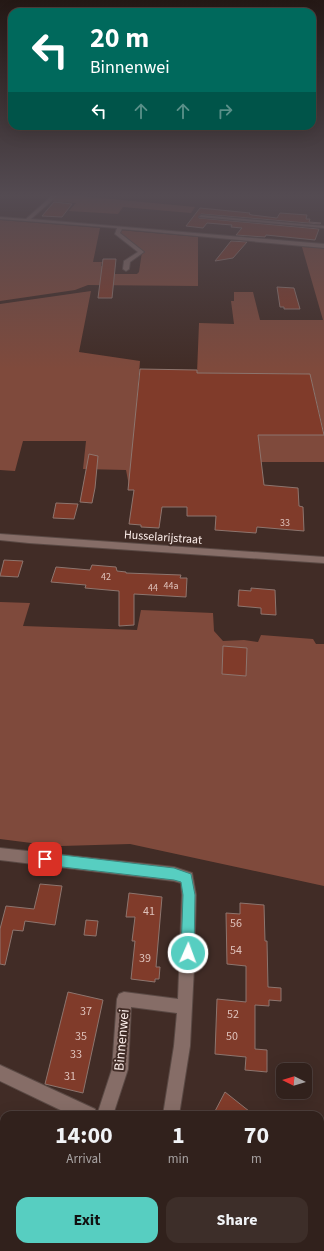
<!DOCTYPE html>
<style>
:root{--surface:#31211c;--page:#3d2e29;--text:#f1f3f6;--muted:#a8a3a3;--line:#4c3e3b;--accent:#57cec1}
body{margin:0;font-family:"Source Sans 3",sans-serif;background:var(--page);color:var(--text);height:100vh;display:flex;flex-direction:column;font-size:15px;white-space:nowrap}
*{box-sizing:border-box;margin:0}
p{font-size:13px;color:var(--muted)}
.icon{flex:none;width:22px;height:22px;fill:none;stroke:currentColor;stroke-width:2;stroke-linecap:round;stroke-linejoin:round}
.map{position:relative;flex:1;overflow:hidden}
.drawer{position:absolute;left:0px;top:1111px;width:324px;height:140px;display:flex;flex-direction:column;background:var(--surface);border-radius:12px 12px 0 0;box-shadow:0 4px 16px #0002,0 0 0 1px var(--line)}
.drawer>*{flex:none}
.hud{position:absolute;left:8px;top:8px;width:308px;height:122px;border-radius:12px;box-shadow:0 4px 16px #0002,0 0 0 1px var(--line);background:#00695c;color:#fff;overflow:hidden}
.needle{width:26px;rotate:275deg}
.tools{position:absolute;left:276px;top:1063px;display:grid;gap:8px}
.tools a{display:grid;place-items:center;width:36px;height:36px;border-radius:8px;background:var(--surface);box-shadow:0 4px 16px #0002,0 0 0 1px var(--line);font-size:20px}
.pin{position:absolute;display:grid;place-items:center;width:34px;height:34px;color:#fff;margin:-17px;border-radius:8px;box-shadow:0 2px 6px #0006}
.me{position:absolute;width:44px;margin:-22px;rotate:2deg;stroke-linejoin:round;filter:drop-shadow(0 0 3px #0008)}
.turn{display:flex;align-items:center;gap:14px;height:84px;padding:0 16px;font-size:18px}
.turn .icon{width:52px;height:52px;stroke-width:2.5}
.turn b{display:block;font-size:28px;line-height:34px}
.lanes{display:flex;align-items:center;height:38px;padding:0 16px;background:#0003;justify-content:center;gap:20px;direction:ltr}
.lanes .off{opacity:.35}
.eta{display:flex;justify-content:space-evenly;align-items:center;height:68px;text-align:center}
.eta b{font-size:24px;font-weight:700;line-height:28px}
.action{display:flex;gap:8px;margin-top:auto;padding:8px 16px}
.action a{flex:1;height:46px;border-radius:12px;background:var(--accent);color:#111;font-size:16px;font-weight:700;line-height:46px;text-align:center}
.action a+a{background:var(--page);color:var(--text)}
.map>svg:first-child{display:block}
.green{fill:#7f4a3c}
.building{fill:#803b2a;stroke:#8d756e}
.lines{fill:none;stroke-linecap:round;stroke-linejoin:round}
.minor-casing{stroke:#5a4944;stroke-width:2}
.minor{fill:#866d67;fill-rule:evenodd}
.route{fill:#57cec1;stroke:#39867d}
.labels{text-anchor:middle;stroke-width:4;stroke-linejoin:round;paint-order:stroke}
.number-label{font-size:10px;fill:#dec2bb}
.street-label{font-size:12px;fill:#fdefeb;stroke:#412c26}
.near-number-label{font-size:12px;fill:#dec2bb}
.near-street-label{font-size:14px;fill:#fdefeb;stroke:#412c26}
</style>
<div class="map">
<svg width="324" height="1251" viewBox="0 0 324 1251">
<rect width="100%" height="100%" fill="#412c26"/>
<!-- green -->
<g class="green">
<path d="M58,194L195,207L191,213L123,207L118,214L69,211L76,203L50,201Z"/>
<path d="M0,220L100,228L93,262H102L101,266L114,267L111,274H137L139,272L142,252L137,246L119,235V230L198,237V286L88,285L75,290L0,301Z"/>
<path d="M302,247L324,248V433L310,374L197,373L199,323L234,324L231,301H234V292H253L260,320H323Z"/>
<path d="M91,291L79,352L140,361L130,491L126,470L83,469L86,441H23L15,471L0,470V304Z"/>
<path d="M258,435H324V462H259Z"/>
<path d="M0,602L30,603L23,626L137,630L141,610L213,613L214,631L223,641L244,640L258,642L261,635L313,639L316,644H324V886L130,844L61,846L55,849L47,845L0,839Z"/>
</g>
<!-- building -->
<g class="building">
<path d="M54,202L72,204L62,217L42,216Z"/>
<path d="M200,208L250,213L249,214L252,215L277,218L280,213L307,215L306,219H310L309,222L321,223L320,224L201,214L198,217L199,218L319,229L315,240L266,235L265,237L236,235L242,228L231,227L232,225L207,223L203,228L186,226Z"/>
<path d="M231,241L247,242L233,258L215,261Z"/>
<path d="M103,259H116L112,298H98Z"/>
<path d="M277,287L294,288L300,309H284V307H280Z"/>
<path d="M140,369L197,370V373L310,374L324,435H258L264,485L298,488L299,506L303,507L304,531L257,527L256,533L215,530L216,516H187V507H162L159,528L141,527V525L129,524L134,490H128Z"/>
<path d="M89,454L98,456L95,488L92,503L80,502Z"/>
<path d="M56,503L78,504L74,519L53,518Z"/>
<path d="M4,560L23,561L18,577L0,576Z"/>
<path d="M92,565L116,567L117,571L126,572V573L181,575L180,578H187L186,597L134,594V625L119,626V591L85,588L86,585L51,582L56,567L90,570Z"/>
<path d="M251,588L275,590L276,615L261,614V608L238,606L239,590L251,591Z"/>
<path d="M223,646L247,648L246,676L222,674Z"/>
<path d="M40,884L62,886L55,925L25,921L23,931L13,930L5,965L0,964V929L6,906L34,909Z"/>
<path d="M129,893L162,897L156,967H160L159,979H155V982L131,979L135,941H132L135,917H126Z"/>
<path d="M240,903L264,905L265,941H267L268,987L281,988V1001L269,1000V1006L255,1005V1049L267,1050V1072L245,1070L246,1057L215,1054L217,999L246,1002V966L227,964L226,913L240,914Z"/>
<path d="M86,920L98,921L96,936L84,935Z"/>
<path d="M68,992L103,1000L83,1093L45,1084Z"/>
<path d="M225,1092L254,1115H213Z"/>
</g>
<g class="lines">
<!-- minor casing -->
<g class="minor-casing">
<g id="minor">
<path d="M54,194L58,195L31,219L324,244V248L122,229L120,233L144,252L130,262L129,269L126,271L123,269L124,261L138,252L115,234L117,228L0,219V217L26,219Z"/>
<path d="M201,215L324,226V228L199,217Z"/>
<path d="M0,534L324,557V563L29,543L0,540Z"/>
<path d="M0,848L174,867L192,873L196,895L194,967L190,1046L179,1115H163L174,1046L177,1013L131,1007L128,1069L113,1115H71L0,1081V1065L95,1109L97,1115L112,1069L117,999L119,994L124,992L178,999L182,895L181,883L174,881L0,860Z"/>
<path d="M34,1247H52L50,1251H32Z"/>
<path d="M123,1247H141L139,1251H121Z"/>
<path d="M270,1247H291L293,1251H272Z"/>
</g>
</g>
<!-- minor -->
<use href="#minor" class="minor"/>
</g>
<!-- sky -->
<linearGradient id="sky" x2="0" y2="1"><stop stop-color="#241815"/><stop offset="0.53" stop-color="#544b52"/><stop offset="1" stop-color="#544b52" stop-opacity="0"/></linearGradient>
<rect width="324" height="369" fill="url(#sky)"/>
<!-- route -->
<path class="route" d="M45,853L174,868L191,874L195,895L194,953L192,958L188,959L183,958L181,953L183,895L181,882L174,880L45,865L41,863L39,859L41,855Z"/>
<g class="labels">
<!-- number labels -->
<g class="number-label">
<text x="285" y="526">33</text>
<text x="106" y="580">42</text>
<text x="171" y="589">44a</text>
<text x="153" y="591">44</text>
</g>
<!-- street labels -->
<g class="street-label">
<text transform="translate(163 537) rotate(4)" y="4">Husselarijstraat</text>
</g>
<!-- near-number labels -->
<g class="near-number-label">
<text x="149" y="915">41</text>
<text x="236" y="927">56</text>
<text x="236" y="954">54</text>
<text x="145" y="962">39</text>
<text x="86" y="1015">37</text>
<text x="233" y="1018">52</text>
<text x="81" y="1040">35</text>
<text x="232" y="1040">50</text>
<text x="76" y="1058">33</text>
<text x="70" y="1080">31</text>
</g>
<!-- near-street labels -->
<g class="near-street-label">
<text transform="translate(121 1040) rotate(-85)" y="5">Binnenwei</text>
</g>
</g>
</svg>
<div class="tools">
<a><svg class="needle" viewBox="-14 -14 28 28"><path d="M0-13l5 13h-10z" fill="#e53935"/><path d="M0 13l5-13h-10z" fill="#a8a3a3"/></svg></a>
</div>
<div class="pin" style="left:45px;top:859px;background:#d93025"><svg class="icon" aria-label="arrive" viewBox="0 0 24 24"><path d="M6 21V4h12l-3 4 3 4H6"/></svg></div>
<svg class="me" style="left:188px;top:953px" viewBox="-20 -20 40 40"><circle r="17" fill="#57cec1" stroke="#fff" stroke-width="3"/><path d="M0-11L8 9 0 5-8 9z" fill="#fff"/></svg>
<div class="hud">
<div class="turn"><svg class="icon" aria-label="left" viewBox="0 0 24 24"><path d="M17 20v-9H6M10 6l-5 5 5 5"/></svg><div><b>20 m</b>Binnenwei</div></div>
<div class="lanes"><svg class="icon" aria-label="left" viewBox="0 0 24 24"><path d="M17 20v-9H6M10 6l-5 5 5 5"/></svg><svg class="icon off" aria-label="ahead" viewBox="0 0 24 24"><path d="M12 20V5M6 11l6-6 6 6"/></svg><svg class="icon off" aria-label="ahead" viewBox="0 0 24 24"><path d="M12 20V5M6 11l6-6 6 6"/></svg><svg class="icon off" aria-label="right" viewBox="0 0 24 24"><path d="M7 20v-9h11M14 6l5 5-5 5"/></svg></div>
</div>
<section class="drawer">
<div class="eta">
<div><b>14:00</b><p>Arrival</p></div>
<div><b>1</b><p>min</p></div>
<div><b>70</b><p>m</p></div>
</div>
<div class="action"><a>Exit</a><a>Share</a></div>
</section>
</div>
